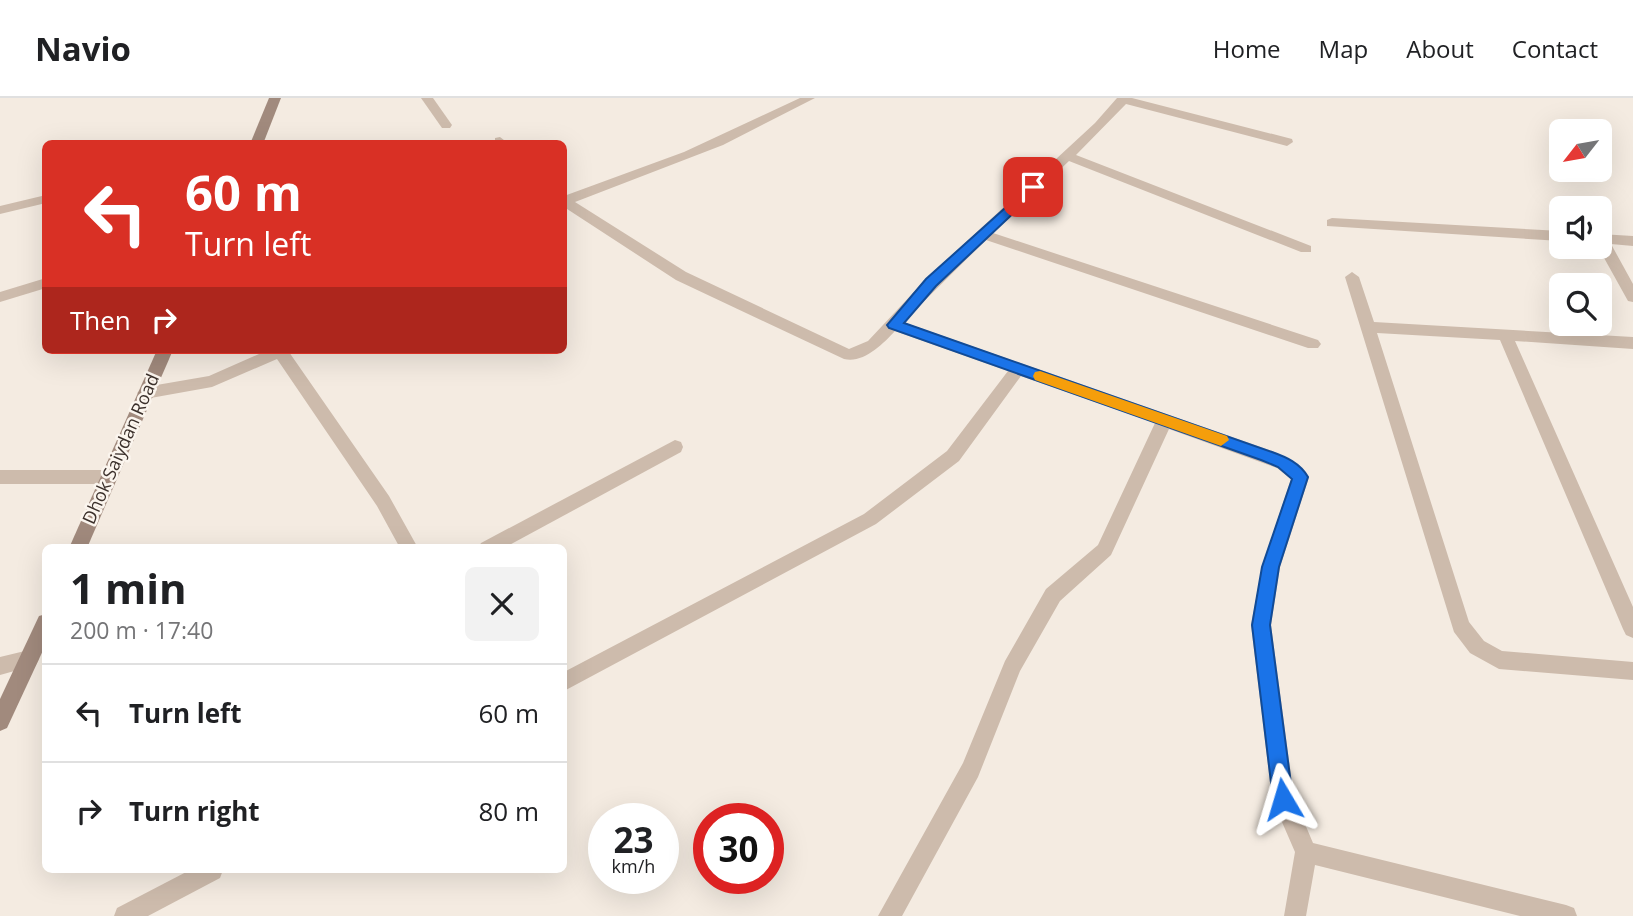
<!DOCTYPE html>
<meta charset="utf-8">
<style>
:root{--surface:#fff;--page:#f2f2f2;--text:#202124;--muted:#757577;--line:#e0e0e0}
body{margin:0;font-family:"Open Sans",sans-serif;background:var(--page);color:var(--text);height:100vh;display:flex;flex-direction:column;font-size:26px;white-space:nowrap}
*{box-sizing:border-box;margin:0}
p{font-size:23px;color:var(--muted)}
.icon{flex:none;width:38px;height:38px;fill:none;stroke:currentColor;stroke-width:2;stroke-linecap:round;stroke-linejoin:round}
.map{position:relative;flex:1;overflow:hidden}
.side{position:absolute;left:42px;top:446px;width:525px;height:329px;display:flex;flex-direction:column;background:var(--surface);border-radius:10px;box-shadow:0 7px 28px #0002}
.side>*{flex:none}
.hud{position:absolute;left:42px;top:42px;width:525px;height:214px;border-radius:10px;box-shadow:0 7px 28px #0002;background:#d93025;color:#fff;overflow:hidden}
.needle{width:46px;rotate:239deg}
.tools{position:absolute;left:1549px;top:21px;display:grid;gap:14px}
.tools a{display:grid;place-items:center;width:63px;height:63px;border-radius:10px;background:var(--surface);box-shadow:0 7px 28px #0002;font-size:35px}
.speed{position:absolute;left:588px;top:705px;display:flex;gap:14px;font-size:35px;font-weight:700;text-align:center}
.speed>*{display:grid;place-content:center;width:91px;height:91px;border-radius:50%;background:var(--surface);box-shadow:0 7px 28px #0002;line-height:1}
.speed small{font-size:18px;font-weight:400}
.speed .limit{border:10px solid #d22;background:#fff;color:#111}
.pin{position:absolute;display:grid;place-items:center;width:60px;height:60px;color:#fff;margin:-30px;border-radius:14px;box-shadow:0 4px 10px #0006}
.me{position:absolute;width:77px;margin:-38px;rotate:353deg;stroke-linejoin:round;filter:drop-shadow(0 0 5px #0008)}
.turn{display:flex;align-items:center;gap:24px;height:147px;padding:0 28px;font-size:32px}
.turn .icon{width:91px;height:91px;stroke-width:2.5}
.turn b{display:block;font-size:49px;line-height:60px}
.then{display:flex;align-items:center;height:66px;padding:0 28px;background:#0003;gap:14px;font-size:26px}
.round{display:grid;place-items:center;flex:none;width:74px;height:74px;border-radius:10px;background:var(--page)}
.head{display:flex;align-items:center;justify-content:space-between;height:119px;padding:0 28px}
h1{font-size:42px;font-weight:700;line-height:52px}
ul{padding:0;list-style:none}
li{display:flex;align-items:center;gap:21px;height:98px;padding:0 28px;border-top:2px solid var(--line)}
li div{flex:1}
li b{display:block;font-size:26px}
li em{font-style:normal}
header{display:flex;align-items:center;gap:42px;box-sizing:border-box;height:98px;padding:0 35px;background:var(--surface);border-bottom:2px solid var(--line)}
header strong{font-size:33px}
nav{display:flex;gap:38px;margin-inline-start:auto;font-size:24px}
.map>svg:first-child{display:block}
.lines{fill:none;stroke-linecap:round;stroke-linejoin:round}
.lane{fill:#cdbbac;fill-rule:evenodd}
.street{fill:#cdbbac;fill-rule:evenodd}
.secondary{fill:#a18a7d;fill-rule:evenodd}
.route{fill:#1a73e8;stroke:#114b97;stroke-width:2}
.slow{fill:#f59e0b}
.labels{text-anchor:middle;stroke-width:5;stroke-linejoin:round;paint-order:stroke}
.street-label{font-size:18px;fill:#3b302b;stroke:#fbf5ee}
</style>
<header>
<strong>Navio</strong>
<nav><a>Home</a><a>Map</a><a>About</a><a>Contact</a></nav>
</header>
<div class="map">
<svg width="1633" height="818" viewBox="0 0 1633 818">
<rect width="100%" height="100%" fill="#f4ebe1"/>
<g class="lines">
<!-- lane -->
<g class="lane">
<path d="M1332,120L1561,133V143L1327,128V122Z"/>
<path d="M1600,136L1633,138V148L1611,146L1633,186V204L1628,203L1598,149Z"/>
<path d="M1352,174L1359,179L1374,224L1633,239V251L1515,243L1633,509V540L1626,537L1623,531L1500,242L1377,235L1469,524L1484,543L1502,553L1633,564V582L1499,571L1470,555L1454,534L1345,179Z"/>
</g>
<!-- street -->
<g class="street">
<path d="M421,0H433L452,27L450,30H442Z"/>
<path d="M800,0H815L723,47L575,104L686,174L849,251L868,243L926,181L1095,25L1117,0H1132L1292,41L1293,44L1287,48L1126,6L1076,57L1311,148V154H1301L1069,63L993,135L1318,242L1321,246L1318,250H1308L986,142L903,224L1272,353C1286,359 1300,365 1309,379L1280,469L1271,527L1294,700L1313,745L1566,807L1574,810L1577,818H1520L1315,767L1306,818H1284L1295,754L1272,701L1251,527L1262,469L1291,381L1277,370L1169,331L1111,457L1060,503L1020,573L978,679L902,818H878L963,665L1005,563L1046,491L1098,447L1155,325L1021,278L959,363L876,426L564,593V574L864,416L947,353L1008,273L895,233C883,246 863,266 844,261L676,182L564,109V98L684,54Z"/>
<path d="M500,39L509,46H495V40Z"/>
<path d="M46,97V105L0,116V108Z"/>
<path d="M46,180V190L0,204V194Z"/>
<path d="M268,252H291L289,254L389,398L418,450H400L377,408L277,261L212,289L145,301L137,295L145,289L209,278Z"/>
<path d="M675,342L681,344L683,349L681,354L504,450H478L481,445Z"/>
<path d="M0,372H108L114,374L117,379L114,384L108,386H0Z"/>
<path d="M29,552L36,555L39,561L36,567L0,577V559Z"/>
<path d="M190,772H223L220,780L148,818H114L117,810Z"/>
</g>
<!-- secondary -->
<g class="secondary">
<path d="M269,0H281L263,46H250Z"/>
<path d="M157,252H173L87,450H69Z"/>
<path d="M46,516V546L7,630L0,633V601L39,518Z"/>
</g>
</g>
<!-- route -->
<path class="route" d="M1033,85L1038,86V92L936,188L904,225L1272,354C1286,359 1300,365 1308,379L1279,469L1270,527L1293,701L1290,708L1283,710L1276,708L1273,701L1252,527L1262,469L1292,381L1278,369L1261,362L889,230L887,227L926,181Z"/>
<!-- slow -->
<path class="slow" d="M1040,273L1227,338L1229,342L1221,348L1035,282L1033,278L1035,274Z"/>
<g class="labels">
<!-- street labels -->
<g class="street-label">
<text transform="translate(121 351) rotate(-66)" y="6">Dhok Saiydan Road</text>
</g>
</g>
</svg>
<div class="tools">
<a><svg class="needle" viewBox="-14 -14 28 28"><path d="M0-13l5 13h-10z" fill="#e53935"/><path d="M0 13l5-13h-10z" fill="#757577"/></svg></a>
<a><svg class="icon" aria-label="sound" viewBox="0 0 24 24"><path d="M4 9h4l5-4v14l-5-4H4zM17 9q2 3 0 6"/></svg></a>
<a><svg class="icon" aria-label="search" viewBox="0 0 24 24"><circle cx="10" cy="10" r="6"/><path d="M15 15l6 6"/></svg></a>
</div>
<div class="speed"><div>23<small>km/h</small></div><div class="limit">30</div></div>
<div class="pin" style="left:1033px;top:89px;background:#d93025"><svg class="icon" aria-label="arrive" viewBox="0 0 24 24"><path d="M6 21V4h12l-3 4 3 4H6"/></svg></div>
<svg class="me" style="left:1283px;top:701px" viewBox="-20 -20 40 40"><path d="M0-17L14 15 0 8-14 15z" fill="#1a73e8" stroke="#fff" stroke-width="4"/></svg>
<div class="hud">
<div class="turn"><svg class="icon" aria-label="left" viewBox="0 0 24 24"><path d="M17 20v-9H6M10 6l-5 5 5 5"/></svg><div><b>60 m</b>Turn left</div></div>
<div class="then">Then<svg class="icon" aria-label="right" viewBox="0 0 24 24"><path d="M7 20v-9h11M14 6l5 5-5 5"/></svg></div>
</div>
<section class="side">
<div class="head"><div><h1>1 min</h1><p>200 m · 17:40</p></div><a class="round"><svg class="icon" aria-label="close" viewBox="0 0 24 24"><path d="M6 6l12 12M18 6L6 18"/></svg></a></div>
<ul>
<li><svg class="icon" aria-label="left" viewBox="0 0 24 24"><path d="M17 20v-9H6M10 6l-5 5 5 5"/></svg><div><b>Turn left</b></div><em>60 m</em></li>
<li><svg class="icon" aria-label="right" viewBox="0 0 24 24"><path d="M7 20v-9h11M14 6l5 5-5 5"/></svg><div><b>Turn right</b></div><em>80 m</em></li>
</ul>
</section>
</div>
